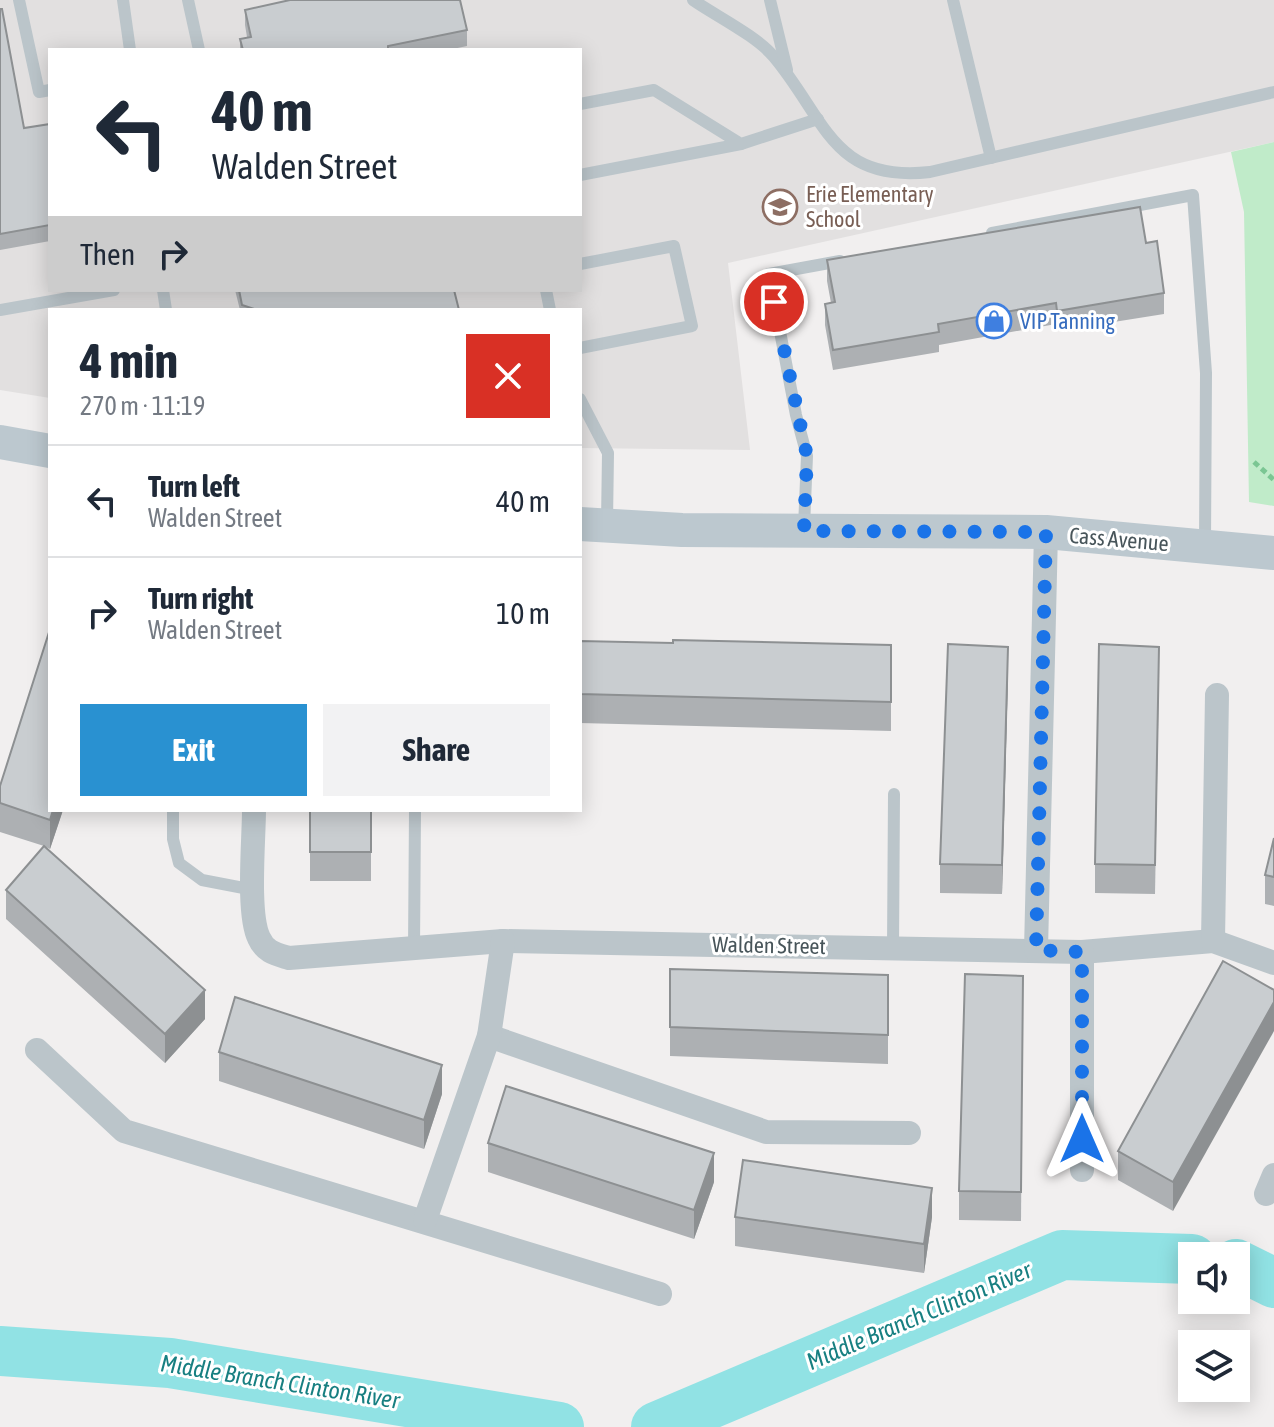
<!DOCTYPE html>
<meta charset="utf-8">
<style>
:root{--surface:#fff;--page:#f2f2f3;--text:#1f2937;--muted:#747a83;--line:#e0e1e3;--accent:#2991d1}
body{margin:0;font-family:"Asap Condensed",sans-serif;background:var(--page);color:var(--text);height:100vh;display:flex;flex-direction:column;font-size:30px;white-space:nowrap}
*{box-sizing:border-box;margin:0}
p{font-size:26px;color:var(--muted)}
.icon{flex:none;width:44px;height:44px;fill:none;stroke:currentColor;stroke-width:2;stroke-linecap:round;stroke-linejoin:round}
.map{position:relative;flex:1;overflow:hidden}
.side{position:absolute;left:48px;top:308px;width:534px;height:504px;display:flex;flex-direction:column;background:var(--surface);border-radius:0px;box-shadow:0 4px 20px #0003}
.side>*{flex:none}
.guide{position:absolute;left:48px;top:48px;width:534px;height:244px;border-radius:0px;box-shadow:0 4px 20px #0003;background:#fff;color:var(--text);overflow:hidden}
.controls{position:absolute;left:1178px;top:1242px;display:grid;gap:16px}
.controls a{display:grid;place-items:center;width:72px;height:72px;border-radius:0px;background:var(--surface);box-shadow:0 4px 20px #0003;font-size:40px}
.pin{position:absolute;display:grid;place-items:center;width:68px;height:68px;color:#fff;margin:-34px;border:4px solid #fff;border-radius:50%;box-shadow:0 2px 8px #0007}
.me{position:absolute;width:88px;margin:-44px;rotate:0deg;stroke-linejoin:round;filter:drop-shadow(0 0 6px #0008)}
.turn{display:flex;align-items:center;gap:28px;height:168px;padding:0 32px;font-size:36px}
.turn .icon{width:104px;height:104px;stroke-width:2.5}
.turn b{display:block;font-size:56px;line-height:68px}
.then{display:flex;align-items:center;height:76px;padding:0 32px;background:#0003;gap:16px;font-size:30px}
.round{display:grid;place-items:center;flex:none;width:84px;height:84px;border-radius:0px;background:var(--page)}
.head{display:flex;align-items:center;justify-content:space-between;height:136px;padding:0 32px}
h1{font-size:48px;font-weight:700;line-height:60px}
.cta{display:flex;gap:16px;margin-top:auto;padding:16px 32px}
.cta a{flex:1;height:92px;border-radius:0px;background:var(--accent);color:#fff;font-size:32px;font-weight:700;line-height:92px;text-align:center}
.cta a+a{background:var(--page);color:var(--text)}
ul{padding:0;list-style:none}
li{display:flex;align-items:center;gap:24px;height:112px;padding:0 32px;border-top:2px solid var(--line)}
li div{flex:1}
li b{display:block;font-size:30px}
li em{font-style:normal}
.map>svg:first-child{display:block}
.education{fill:#e2e0e0;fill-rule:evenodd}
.green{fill:#c0ebc9}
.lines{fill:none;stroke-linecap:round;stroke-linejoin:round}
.river{stroke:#91e2e4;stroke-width:50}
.path{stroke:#7bc693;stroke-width:5;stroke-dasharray:6 4;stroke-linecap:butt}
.lane{stroke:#bbc5ca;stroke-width:12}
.street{stroke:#bbc5ca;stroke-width:24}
.secondary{stroke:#bcc8cf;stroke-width:34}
.wall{fill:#adb0b3}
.shaded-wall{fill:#8d9092}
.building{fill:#c9cdd0;stroke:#8d9092;stroke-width:2}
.route{stroke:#1a73e8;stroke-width:14;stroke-dasharray:0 25.2}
.labels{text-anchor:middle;stroke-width:6;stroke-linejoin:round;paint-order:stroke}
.education-label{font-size:22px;fill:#785e54;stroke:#fff;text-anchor:start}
.shop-label{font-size:22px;fill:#366cbe;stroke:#fff;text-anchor:start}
.street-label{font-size:22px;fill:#48555a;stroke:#fff}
.water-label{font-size:24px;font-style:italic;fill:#177f81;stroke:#fff}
</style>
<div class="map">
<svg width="1274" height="1427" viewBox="0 0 1274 1427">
<rect width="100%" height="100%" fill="#f1efef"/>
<!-- education -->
<path class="education" d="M0,0H1274V142L728,263L750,450L580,448V310H50V398L0,390ZM50,50H580V290H50Z"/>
<!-- green -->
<path class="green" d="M1274,142V506L1249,502L1244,212L1231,152Z"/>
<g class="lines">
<!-- river -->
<g class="river">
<path d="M1236,1264L1274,1283"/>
<path d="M0,1351L170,1363L559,1427"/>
<path d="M656,1427L1062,1255L1192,1259"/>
</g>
<!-- path -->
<path class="path" d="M1254,462L1274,480"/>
<!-- lane -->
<g class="lane">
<path d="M19,0L39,92L50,90"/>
<path d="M123,0L130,50"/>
<path d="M188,0L199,50"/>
<path d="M693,0C716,16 757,36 774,57C826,119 832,183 930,172L1274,92"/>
<path d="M770,0L787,70"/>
<path d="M953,0L991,158"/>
<path d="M580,104L654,90L741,144L818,119"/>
<path d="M580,175L741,144"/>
<path d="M992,233L1193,195L1206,373L1205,544"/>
<path d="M580,264L674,246L692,326L580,348"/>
<path d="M163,290L166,310"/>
<path d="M546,290L550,310"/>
<path d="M0,310L114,290"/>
<path d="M580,399L608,453L607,522"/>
<path d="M804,527L807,456L796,415L769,274L840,261"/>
<path d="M173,810V839L179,863L202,880L254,890"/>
<path d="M893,948L894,794"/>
<path d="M414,949L415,810"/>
</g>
<!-- street -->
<g class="street">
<path d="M254,810C254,839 247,914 259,938C265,952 276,954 289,958L503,941L1082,952L1213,941L1274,963"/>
<path d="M1213,941L1217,695"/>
<path d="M1036,950L1046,532"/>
<path d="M489,1036L766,1132L909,1133"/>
<path d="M37,1050L124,1131L660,1294"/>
<path d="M1082,1170V952"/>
<path d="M1266,1194L1274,1175"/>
<path d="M425,1220L489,1036L503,941"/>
</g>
<!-- secondary -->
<g class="secondary">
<path d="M0,442L50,451"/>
<path d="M580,524L682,530L1046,532L1274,553"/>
</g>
</g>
<!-- wall -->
<g class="wall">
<path d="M0,9L24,128L50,124V241L0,250Z"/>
<path d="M245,10L467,30V46L448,50H240V39L247,37L245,25Z"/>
<path d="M1146,243L1164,293V314L1057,331L1056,324L939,345V352L833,370L825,325V304L831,303L827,281V260Z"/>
<path d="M235,290H454L459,310H240Z"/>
<path d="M580,641L673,643L891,645V731L580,723Z"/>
<path d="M1008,676L1002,894L940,893V864Z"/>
<path d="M1159,676L1155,894L1095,893V864Z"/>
<path d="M0,786L63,810L50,849L44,846L205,1019L165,1063L6,919V890L44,846L0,832Z"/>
<rect x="310" y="810" width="61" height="71"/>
<path d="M1274,838V906L1265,904V875Z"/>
<path d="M1223,961L1173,1211L1118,1180V1151Z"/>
<path d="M670,969L888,975V1064L670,1056Z"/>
<path d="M1023,976L1021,1221L959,1220V1191Z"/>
<path d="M219,1052L442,1094L424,1149L219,1081Z"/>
<path d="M488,1143L714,1182L694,1239L488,1172Z"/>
<path d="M735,1217H932L924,1273L735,1246Z"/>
</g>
<!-- shaded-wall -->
<g class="shaded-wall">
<path d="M1008,647V676L1002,894V865Z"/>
<path d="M53,810H63L50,849V820Z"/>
<path d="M205,990V1019L165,1063V1034Z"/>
<path d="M1274,1002V1031L1173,1211V1182Z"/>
<path d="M442,1065V1094L424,1149V1120Z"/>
<path d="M714,1153V1182L694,1239V1210Z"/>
<path d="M932,1188V1217L924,1273V1244Z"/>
</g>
<!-- building -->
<g class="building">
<path d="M290,0H460L467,30L388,46V50H243L240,39L251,37L245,10Z"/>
<path d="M0,9H2L24,128L50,124V225L0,234Z"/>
<path d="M1140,207L1146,243L1157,241L1164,293L1057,311L1056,303L938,324L939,332L833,350L825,304L835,302L827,260Z"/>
<path d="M239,290H454L459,310H257L242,305Z"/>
<path d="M50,629V810H53L50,820L0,803V786Z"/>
<path d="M673,640L891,645V702L580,694V641L673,643Z"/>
<path d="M948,644L1008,647L1002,865L940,864Z"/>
<path d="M1099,644L1159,647L1155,865L1095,864Z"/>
<rect x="310" y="810" width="61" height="42"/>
<path d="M1274,838V877L1265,875Z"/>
<path d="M44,846L205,990L165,1034L6,890Z"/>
<path d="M1223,961L1274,990V1002L1173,1182L1118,1151Z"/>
<path d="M670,969L888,975V1035L670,1027Z"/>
<path d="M965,974L1023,976L1021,1192L959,1191Z"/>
<path d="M235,997L442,1065L424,1120L219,1052Z"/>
<path d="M506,1086L714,1153L694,1210L488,1143Z"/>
<path d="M743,1160L932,1188L924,1244L735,1217Z"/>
</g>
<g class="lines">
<!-- route -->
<path class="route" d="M774,302L807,456L804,531L1046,532L1036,950L1082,952V1139"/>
</g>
<!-- icons -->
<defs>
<g id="school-ring" transform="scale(1.8)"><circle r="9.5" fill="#fff" stroke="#8d6e63" stroke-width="1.5"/><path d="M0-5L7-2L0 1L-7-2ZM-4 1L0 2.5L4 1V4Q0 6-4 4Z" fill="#8d6e63"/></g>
<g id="shop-ring" transform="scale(1.8)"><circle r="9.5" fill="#fff" stroke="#3f7fe0" stroke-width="1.5"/><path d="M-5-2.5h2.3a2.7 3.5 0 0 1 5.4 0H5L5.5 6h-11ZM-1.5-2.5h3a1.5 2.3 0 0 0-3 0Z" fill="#3f7fe0"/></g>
</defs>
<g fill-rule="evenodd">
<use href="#school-ring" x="780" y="207"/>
<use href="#shop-ring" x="994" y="321"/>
</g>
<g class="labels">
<!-- education labels -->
<g class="education-label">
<text x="806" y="202">Erie Elementary<tspan x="806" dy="25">School</tspan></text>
</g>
<!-- shop labels -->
<g class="shop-label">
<text x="1020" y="329">VIP Tanning</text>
</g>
<!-- street labels -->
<g class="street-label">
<text transform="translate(1119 539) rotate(5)" y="8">Cass Avenue</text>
<text transform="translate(769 945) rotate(1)" y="8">Walden Street</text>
</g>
<!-- water labels -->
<g class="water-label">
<text transform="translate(919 1316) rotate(-23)" y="8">Middle Branch Clinton River</text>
<text transform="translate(280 1382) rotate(9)" y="8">Middle Branch Clinton River</text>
</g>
</g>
</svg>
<div class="controls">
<a><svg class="icon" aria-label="sound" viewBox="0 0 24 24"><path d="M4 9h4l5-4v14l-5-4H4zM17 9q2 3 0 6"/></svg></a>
<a><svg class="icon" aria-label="layers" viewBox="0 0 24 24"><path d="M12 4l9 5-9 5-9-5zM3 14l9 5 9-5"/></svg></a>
</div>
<div class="pin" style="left:774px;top:302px;background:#d93025"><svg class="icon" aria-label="arrive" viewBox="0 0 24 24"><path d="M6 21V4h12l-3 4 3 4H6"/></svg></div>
<svg class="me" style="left:1082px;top:1139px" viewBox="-20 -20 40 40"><path d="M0-17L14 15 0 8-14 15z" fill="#1a73e8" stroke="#fff" stroke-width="4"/></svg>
<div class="guide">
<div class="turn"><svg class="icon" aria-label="left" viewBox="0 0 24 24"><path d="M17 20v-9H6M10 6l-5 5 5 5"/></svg><div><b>40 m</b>Walden Street</div></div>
<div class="then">Then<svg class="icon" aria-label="right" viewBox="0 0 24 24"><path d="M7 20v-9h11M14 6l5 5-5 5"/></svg></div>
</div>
<section class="side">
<div class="head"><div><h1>4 min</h1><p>270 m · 11:19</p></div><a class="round" style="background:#d93025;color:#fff"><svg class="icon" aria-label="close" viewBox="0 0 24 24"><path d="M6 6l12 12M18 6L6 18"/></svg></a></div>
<ul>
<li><svg class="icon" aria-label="left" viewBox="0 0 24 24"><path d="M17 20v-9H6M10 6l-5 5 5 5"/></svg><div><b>Turn left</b><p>Walden Street</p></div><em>40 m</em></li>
<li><svg class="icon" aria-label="right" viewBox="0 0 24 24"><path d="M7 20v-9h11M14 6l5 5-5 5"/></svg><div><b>Turn right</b><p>Walden Street</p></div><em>10 m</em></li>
</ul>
<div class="cta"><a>Exit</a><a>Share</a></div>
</section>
</div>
